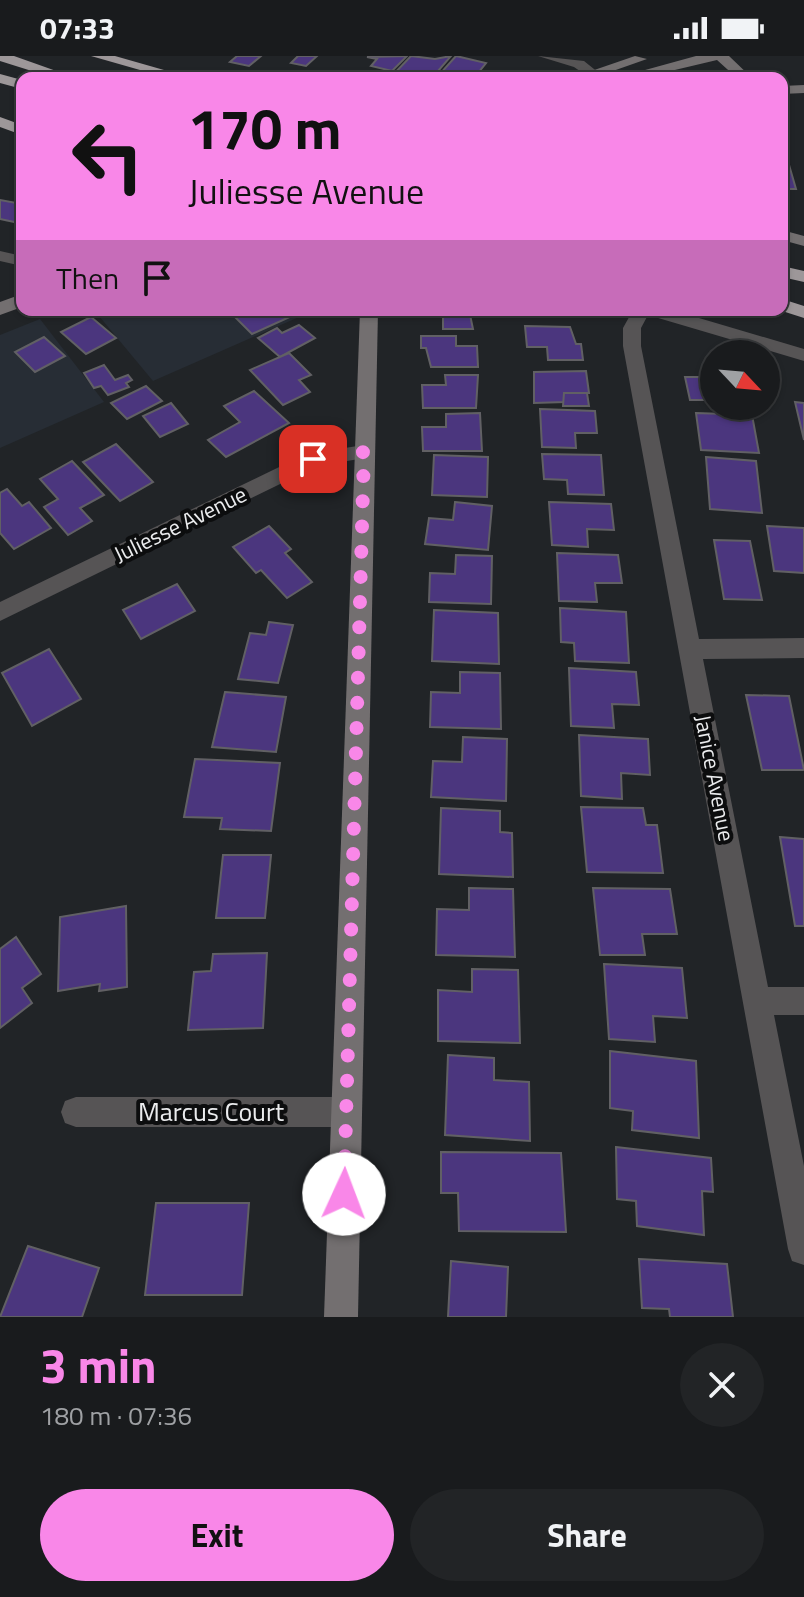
<!DOCTYPE html>
<meta charset="utf-8">
<style>
:root{--surface:#191b1d;--page:#222426;--text:#f1f3f6;--muted:#9fa1a4;--line:#37393b;--accent:#f987e8}
body{margin:0;font-family:"Titillium Web",sans-serif;background:var(--page);color:var(--text);height:100vh;display:flex;flex-direction:column;font-size:30px;white-space:nowrap}
*{box-sizing:border-box;margin:0}
p{font-size:26px;color:var(--muted)}
.icon{flex:none;width:44px;height:44px;fill:none;stroke:currentColor;stroke-width:2;stroke-linecap:round;stroke-linejoin:round}
.map{position:relative;height:1261px;overflow:hidden}
.side{display:flex;flex-direction:column;background:var(--surface);flex:1}
.side>*{flex:none}
.hud{position:absolute;left:16px;top:16px;width:772px;height:244px;border-radius:16px;box-shadow:0 2px 6px #0004,0 0 0 2px var(--line);background:#f987e8;color:#111;overflow:hidden}
.needle{width:52px;rotate:116deg}
.fabs{position:absolute;left:700px;top:284px;display:grid;gap:16px}
.fabs a{display:grid;place-items:center;width:80px;height:80px;border-radius:50%;background:var(--surface);box-shadow:0 2px 6px #0004,0 0 0 2px var(--line);font-size:40px}
.pin{position:absolute;display:grid;place-items:center;width:68px;height:68px;color:#fff;margin:-34px;border-radius:16px;box-shadow:0 4px 12px #0006}
.me{position:absolute;width:88px;margin:-44px;rotate:2deg;stroke-linejoin:round;filter:drop-shadow(0 0 6px #0008)}
.turn{display:flex;align-items:center;gap:28px;height:168px;padding:0 40px;font-size:36px}
.turn .icon{width:104px;height:104px;stroke-width:2.5}
.turn b{display:block;font-size:56px;line-height:68px}
.then{display:flex;align-items:center;height:76px;padding:0 40px;background:#0003;gap:16px;font-size:30px}
.round{display:grid;place-items:center;flex:none;width:84px;height:84px;border-radius:42px;background:var(--page)}
.overview{display:flex;align-items:center;justify-content:space-between;height:136px;padding:0 40px}
h1{font-size:48px;font-weight:700;line-height:60px;color:var(--accent)}
.button{display:flex;gap:16px;margin-top:auto;padding:16px 40px}
.button a{flex:1;height:92px;border-radius:48px;background:var(--accent);color:#111;font-size:32px;font-weight:700;line-height:92px;text-align:center}
.button a+a{background:var(--page);color:var(--text)}
.status{display:flex;justify-content:space-between;align-items:center;height:56px;padding:0 40px;background:var(--surface);direction:ltr}
.status svg{height:22px;fill:currentColor}
.map>svg:first-child{display:block}
.built{fill:#272d35}
.building{fill:#4b367e;stroke:#616064;stroke-width:2}
.lines{fill:none;stroke-linecap:round;stroke-linejoin:round}
.street{fill:#565455;fill-rule:evenodd}
.secondary{fill:#736f70;fill-rule:evenodd}
.highway{fill:#9d9799;fill-rule:evenodd}
.route{stroke:#f987e8;stroke-width:14;stroke-dasharray:0 25.2}
.labels{text-anchor:middle;stroke-width:8;stroke-linejoin:round;paint-order:stroke}
.street-label{font-size:22px;fill:#ebecee;stroke:#0c0d0e}
.near-street-label{font-size:26px;fill:#ebecee;stroke:#0c0d0e}
</style>
<div class="status"><b>07:33</b><svg viewBox="0 0 49 12"><path d="M0 12V9h3v3zM5 12V6h3v6zM10 12V3h3v9zM15 12V0h3v12zM26 1h20v11H26zM47 4h2v5h-2z"/></svg></div>
<div class="map">
<svg width="804" height="1261" viewBox="0 0 804 1261">
<rect width="100%" height="100%" fill="#212427"/>
<!-- built -->
<g class="built">
<path d="M94,254H315L153,325Z"/>
<path d="M40,263L104,346L0,392V279Z"/>
</g>
<!-- building -->
<g class="building">
<path d="M237,0H261L249,10L230,6Z"/>
<path d="M298,0H317L306,10L291,7Z"/>
<path d="M407,0L392,15L371,10L377,3L367,1Z"/>
<path d="M411,0L435,3L451,0L432,22H390Z"/>
<path d="M456,0L486,7L474,22L438,20Z"/>
<path d="M782,102H787L796,133H782Z"/>
<path d="M0,144L22,148L19,167L0,163Z"/>
<path d="M228,254H305L252,278Z"/>
<path d="M420,254H469L473,273H443V260H420Z"/>
<path d="M91,261L116,282L86,298L61,276Z"/>
<path d="M299,269L315,282L280,301L258,282L277,272L282,277Z"/>
<path d="M525,270L570,271L576,288H581L583,304H548L547,291H527Z"/>
<path d="M421,280H456V290H477L478,311H431L426,292H421Z"/>
<path d="M44,281L65,300L35,316L15,296Z"/>
<path d="M289,297L311,319L299,324L310,336L283,349L250,314Z"/>
<path d="M104,309L115,324L128,319L132,324L126,327L129,331L108,339L101,330L94,332L84,317Z"/>
<path d="M586,315L589,337H564L565,346L534,347V316Z"/>
<path d="M445,319H478L476,352H423L422,329H446Z"/>
<path d="M685,321H714V344H690Z"/>
<path d="M146,330L162,345L127,363L111,347Z"/>
<path d="M254,335L289,367L226,401L208,384L240,366L224,350Z"/>
<path d="M564,337H587L589,350H563Z"/>
<path d="M795,346L804,347V384Z"/>
<path d="M171,347L188,368L160,381L143,360Z"/>
<path d="M540,353L595,355L597,377H575L576,392L542,391Z"/>
<path d="M480,357L482,395H423L422,371H446V358Z"/>
<path d="M696,357L752,359L759,397L701,394Z"/>
<path d="M116,388L153,426L120,445L83,406Z"/>
<path d="M542,398L601,399L604,439L568,438L567,424L544,423Z"/>
<path d="M434,399L488,401L487,441L432,439Z"/>
<path d="M706,401L756,405L762,457L710,453Z"/>
<path d="M72,405L104,439L80,452L92,465L68,479L44,451L58,443L40,423Z"/>
<path d="M7,433L22,450L29,446L51,472L14,493L0,477V437Z"/>
<path d="M455,446L492,450L488,494L425,488L429,462L453,464Z"/>
<path d="M549,446L611,448L614,474L587,473L588,491L552,489Z"/>
<path d="M269,470L291,493L285,497L312,526L287,542L261,514L256,517L233,491Z"/>
<path d="M767,470L804,472V517L774,515Z"/>
<path d="M714,484L750,485L762,544L724,543Z"/>
<path d="M557,497L618,499L622,527H595L597,546L559,545Z"/>
<path d="M456,499L492,500L491,548L429,546L430,517L455,518Z"/>
<path d="M177,528L195,555L141,583L123,554Z"/>
<path d="M560,552L626,556L629,607L575,605L574,587L561,586Z"/>
<path d="M434,554L498,557L499,608L432,605Z"/>
<path d="M269,566L293,569L278,627L238,623L250,577L266,579Z"/>
<path d="M49,593L81,643L32,670L2,617Z"/>
<path d="M569,612L636,616L639,649L612,648L614,672L571,670Z"/>
<path d="M460,616L500,617L501,673L430,671L431,636L460,637Z"/>
<path d="M225,636L286,641L276,696L212,691Z"/>
<path d="M746,639L789,640L804,714H762Z"/>
<path d="M579,679L648,683L650,719L621,717L622,743L581,740Z"/>
<path d="M463,681L507,683L506,745L431,741L433,705L462,706Z"/>
<path d="M195,703L280,707L271,775L220,773L222,762L184,761Z"/>
<path d="M581,751L643,752L646,769H657L663,817L587,816Z"/>
<path d="M441,752L500,755V776L512,777L513,821L439,818Z"/>
<path d="M780,781L804,783V870H795Z"/>
<path d="M223,799H271L265,862H216Z"/>
<path d="M469,832L513,833L515,901L436,899L437,853L469,854Z"/>
<path d="M593,832L670,833L677,878H642L645,899H600Z"/>
<path d="M126,850L127,931L99,935L100,928L58,935L60,861Z"/>
<path d="M16,881L41,918L22,932L32,947L0,972V893Z"/>
<path d="M267,897L263,972L188,974L194,916L211,915L213,898Z"/>
<path d="M604,908L682,912L687,962L653,960L655,986L609,983Z"/>
<path d="M472,913L518,914L520,987L438,985V934L472,936Z"/>
<path d="M610,995L696,1005L699,1082L632,1074L633,1055L610,1052Z"/>
<path d="M448,999L494,1002V1024L529,1026L530,1085L445,1079Z"/>
<path d="M616,1091L711,1102L713,1136L702,1135L704,1179L637,1170L636,1145L617,1143Z"/>
<path d="M441,1096L561,1097L566,1176L459,1175L458,1137H441Z"/>
<path d="M156,1147H249L242,1239H145Z"/>
<path d="M28,1190L99,1212L82,1261H0Z"/>
<path d="M639,1203L727,1208L733,1261H670L669,1253L642,1252Z"/>
<path d="M451,1205L508,1211L506,1261H448Z"/>
</g>
<g class="lines">
<!-- street -->
<g class="street">
<path d="M538,0L584,5L599,17L587,20L574,11Z"/>
<path d="M0,195L22,200V210L0,205Z"/>
<path d="M633,254H672L804,293V305L648,259L641,272V290L699,583L804,582V602L703,603L768,931H804V959H774L804,1110V1209L792,1205L788,1193L623,290V272Z"/>
<path d="M364,389L371,391L374,396L371,401L317,410L0,565V546L306,398Z"/>
<path d="M76,1041H347L358,1045L362,1056L358,1067L347,1071H76L65,1067L61,1056L65,1045Z"/>
</g>
<!-- secondary -->
<g class="secondary">
<path d="M635,0L647,3L593,22H571Z"/>
<path d="M696,0H729L752,22H737L717,4L641,22H616Z"/>
<path d="M804,29V37L782,38V30Z"/>
<path d="M782,174L804,180V190L782,184Z"/>
<path d="M22,238V251L0,259V246Z"/>
<path d="M360,254H378L358,1261H324Z"/>
</g>
<!-- highway -->
<g class="highway">
<path d="M0,0H14L76,22H54L0,5Z"/>
<path d="M91,0H115L192,22H168Z"/>
<path d="M0,18L22,24V33L0,27Z"/>
<path d="M0,61L22,69V79L0,71Z"/>
<path d="M782,210L804,215V226L782,221Z"/>
<path d="M782,243L804,250V262L779,254H782Z"/>
</g>
</g>
<g class="lines">
<!-- route -->
<path class="route" d="M313,403L364,396L344,1138"/>
</g>
<g class="labels">
<!-- street labels -->
<g class="street-label">
<text transform="translate(180 468) rotate(-26)" y="8">Juliesse Avenue</text>
<text transform="translate(715 722) rotate(79)" y="8">Janice Avenue</text>
</g>
<!-- near-street labels -->
<g class="near-street-label">
<text x="211" y="1065">Marcus Court</text>
</g>
</g>
</svg>
<div class="fabs">
<a><svg class="needle" viewBox="-14 -14 28 28"><path d="M0-13l5 13h-10z" fill="#e53935"/><path d="M0 13l5-13h-10z" fill="#9fa1a4"/></svg></a>
</div>
<div class="pin" style="left:313px;top:403px;background:#d93025"><svg class="icon" aria-label="arrive" viewBox="0 0 24 24"><path d="M6 21V4h12l-3 4 3 4H6"/></svg></div>
<svg class="me" style="left:344px;top:1138px" viewBox="-20 -20 40 40"><circle r="19" fill="#fff"/><path d="M0-13L10 11 0 6-10 11z" fill="#f987e8"/></svg>
<div class="hud">
<div class="turn"><svg class="icon" aria-label="left" viewBox="0 0 24 24"><path d="M17 20v-9H6M10 6l-5 5 5 5"/></svg><div><b>170 m</b>Juliesse Avenue</div></div>
<div class="then">Then<svg class="icon" aria-label="arrive" viewBox="0 0 24 24"><path d="M6 21V4h12l-3 4 3 4H6"/></svg></div>
</div>
</div>
<section class="side">
<div class="overview"><div><h1>3 min</h1><p>180 m · 07:36</p></div><a class="round"><svg class="icon" aria-label="close" viewBox="0 0 24 24"><path d="M6 6l12 12M18 6L6 18"/></svg></a></div>
<div class="button"><a>Exit</a><a>Share</a></div>
</section>
